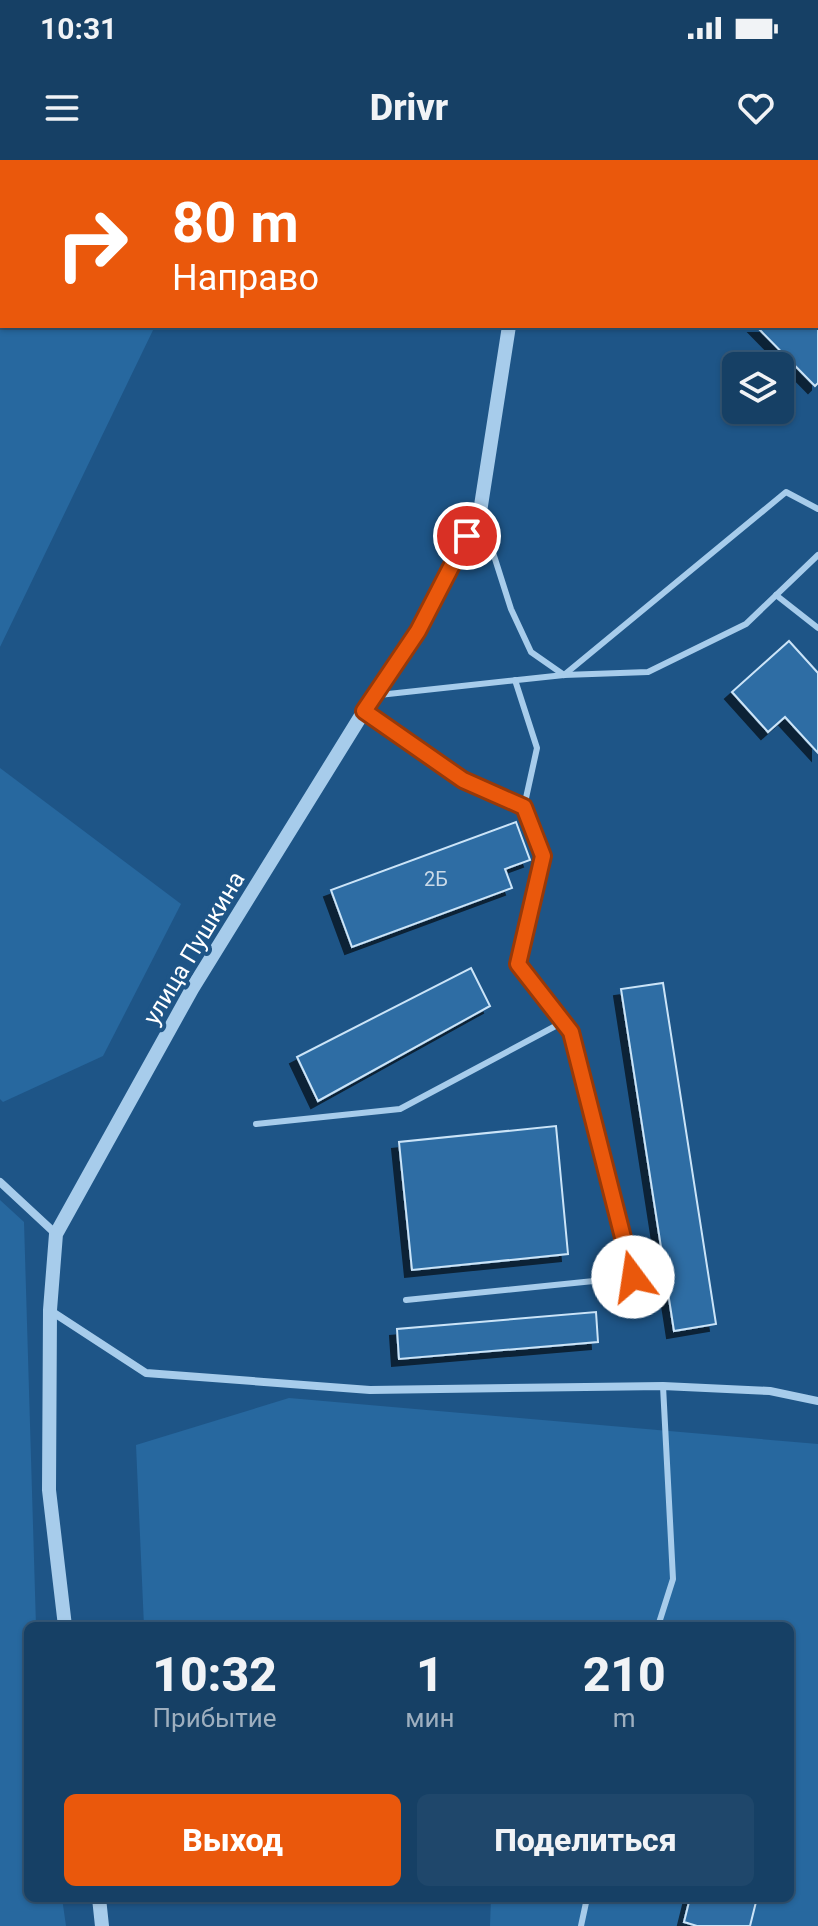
<!DOCTYPE html>
<html lang="ru">
<meta charset="utf-8">
<style>
:root{--surface:#164065;--page:#1f476b;--text:#f1f3f6;--muted:#9eafbf;--line:#355979;--accent:#ea580c}
body{margin:0;font-family:Roboto,sans-serif;background:var(--page);color:var(--text);height:100vh;display:flex;flex-direction:column;font-size:30px;white-space:nowrap}
*{box-sizing:border-box;margin:0}
p{font-size:26px;color:var(--muted)}
.icon{flex:none;width:44px;height:44px;fill:none;stroke:currentColor;stroke-width:2;stroke-linecap:round;stroke-linejoin:round}
.map{position:relative;flex:1;overflow:hidden}
.side{position:absolute;left:24px;top:1462px;width:770px;height:280px;display:flex;flex-direction:column;background:var(--surface);border-radius:12px;box-shadow:0 2px 6px #0004,0 0 0 2px var(--line)}
.side>*{flex:none}
.hud{position:absolute;left:0px;top:0px;width:818px;height:168px;box-shadow:0 2px 6px #0004,0 0 0 2px var(--line);background:#ea580c;color:#fff;overflow:hidden}
.controls{position:absolute;left:722px;top:192px;display:grid;gap:16px}
.controls a{display:grid;place-items:center;width:72px;height:72px;border-radius:12px;background:var(--surface);box-shadow:0 2px 6px #0004,0 0 0 2px var(--line);font-size:40px}
.pin{position:absolute;display:grid;place-items:center;width:68px;height:68px;color:#fff;margin:-34px;border:4px solid #fff;border-radius:50%;box-shadow:0 2px 8px #0007}
.me{position:absolute;width:88px;margin:-44px;rotate:346deg;stroke-linejoin:round;filter:drop-shadow(0 0 6px #0008)}
.turn{display:flex;align-items:center;gap:28px;height:168px;padding:0 40px;font-size:36px}
.turn .icon{width:104px;height:104px;stroke-width:2.5}
.turn b{display:block;font-size:56px;line-height:68px}
.eta{display:flex;justify-content:space-evenly;align-items:center;height:136px;text-align:center}
.eta b{font-size:48px;font-weight:800;line-height:56px}
.primary-button{display:flex;gap:16px;margin-top:auto;padding:16px 40px}
.primary-button a{flex:1;height:92px;border-radius:12px;background:var(--accent);color:#fff;font-size:32px;font-weight:800;line-height:92px;text-align:center}
.primary-button a+a{background:var(--page);color:var(--text)}
.status{display:flex;justify-content:space-between;align-items:center;height:56px;padding:0 40px;background:var(--surface);direction:ltr}
.status svg{height:22px;fill:currentColor}
header{display:flex;justify-content:space-between;align-items:center;height:104px;padding:0 40px;background:var(--surface);font-size:36px;font-weight:800}
.map>svg:first-child{display:block}
.green{fill:#27689f}
.building{fill:#2d6da4;stroke:#cbe4f8;stroke-width:2;filter:url(#shadow)}
.lines{fill:none;stroke-linecap:round;stroke-linejoin:round}
.service{stroke:#a7cceb;stroke-width:6}
.minor{stroke:#a7cceb;stroke-width:8}
.tertiary{stroke:#a7cceb;stroke-width:14}
.route-casing{stroke:#983908;stroke-width:20}
.route{stroke:#ea580c;stroke-width:14}
.labels{text-anchor:middle;stroke-width:8;stroke-linejoin:round;paint-order:stroke}
.number-label{font-size:20px;fill:#cadae8}
.street-label{font-size:24px;fill:#fff;stroke:#1e5587}
</style>
<div class="status"><b>10:31</b><svg viewBox="0 0 49 12"><path d="M0 12V9h3v3zM5 12V6h3v6zM10 12V3h3v9zM15 12V0h3v12zM26 1h20v11H26zM47 4h2v5h-2z"/></svg></div>
<header><svg class="icon" aria-label="menu" viewBox="0 0 24 24"><path d="M4 6h16M4 12h16M4 18h16"/></svg>Drivr<svg class="icon" aria-label="heart" viewBox="0 0 24 24"><path d="M12 20l-8-8c-3-5 5-10 8-4 3-6 11-1 8 4z"/></svg></header>
<div class="map">
<svg width="818" height="1766" viewBox="0 0 818 1766">
<defs>
<filter id="shadow"><feDropShadow dx="-7" dy="7" stdDeviation="0" flood-color="#0009"/></filter>
</defs>
<rect width="100%" height="100%" fill="#1e5587"/>
<!-- green -->
<g class="green">
<path d="M0,0H236L235,2H2V166H155L0,487Z"/>
<path d="M0,608L181,744L103,896L3,942L0,939Z"/>
<path d="M0,1040L24,1062L36,1466H28V1738H62L66,1766H0Z"/>
<path d="M289,1238L818,1284V1766H490L491,1738H790V1466H144L136,1285Z"/>
</g>
<!-- building -->
<g class="building">
<path d="M816,139L818,141V223L815,226L756,166H816Z"/>
<path d="M789,481L818,513V593L785,557L768,572L732,532Z"/>
<path d="M516,662L530,700L505,709L512,728L352,787L331,730Z"/>
<path d="M471,808L490,846L318,941L297,897Z"/>
<path d="M663,823L716,1164L674,1171L621,829Z"/>
<path d="M556,966L568,1094L412,1110L399,982Z"/>
<path d="M596,1152L598,1182L399,1199L397,1169Z"/>
<path d="M690,1738H757L750,1766H697L684,1762Z"/>
</g>
<g class="lines">
<!-- service -->
<g class="service">
<path d="M776,435L818,468"/>
<path d="M564,515L786,332L818,349"/>
<path d="M564,515L648,512L746,464L818,395"/>
<path d="M379,535L564,515L531,492L511,449L481,355"/>
<path d="M366,552L463,620L524,647L537,588L515,520"/>
<path d="M256,964L400,949L563,862"/>
<path d="M406,1140L633,1117L571,872L518,804L543,696L524,647"/>
<path d="M658,1466L673,1419L663,1226"/>
<path d="M581,1766L587,1738"/>
</g>
<!-- minor -->
<g class="minor">
<path d="M0,1022L56,1074"/>
<path d="M51,1151L146,1213L370,1230L663,1226L770,1231L818,1241"/>
</g>
<!-- tertiary -->
<g class="tertiary">
<path d="M553,2L554,0"/>
<path d="M65,1466L49,1330L50,1150L56,1074L192,829L364,551L418,471L480,352L509,166"/>
<path d="M99,1738L102,1766"/>
</g>
</g>
<g class="lines">
<!-- route casing -->
<g class="route-casing">
<path id="route" d="M467,376L418,471L364,551L463,620L524,647L543,696L518,804L571,872L633,1117"/>
</g>
<!-- route -->
<use href="#route" class="route"/>
</g>
<g class="labels">
<!-- number labels -->
<g class="number-label">
<text x="436" y="726">2Б</text>
</g>
<!-- street labels -->
<g class="street-label">
<text transform="translate(194 788) rotate(-59)" y="8">улица Пушкина</text>
</g>
</g>
</svg>
<div class="controls">
<a><svg class="icon" aria-label="layers" viewBox="0 0 24 24"><path d="M12 4l9 5-9 5-9-5zM3 14l9 5 9-5"/></svg></a>
</div>
<div class="pin" style="left:467px;top:376px;background:#d93025"><svg class="icon" aria-label="arrive" viewBox="0 0 24 24"><path d="M6 21V4h12l-3 4 3 4H6"/></svg></div>
<svg class="me" style="left:633px;top:1117px" viewBox="-20 -20 40 40"><circle r="19" fill="#fff"/><path d="M0-13L10 11 0 6-10 11z" fill="#ea580c"/></svg>
<div class="hud">
<div class="turn"><svg class="icon" aria-label="right" viewBox="0 0 24 24"><path d="M7 20v-9h11M14 6l5 5-5 5"/></svg><div><b>80 m</b>Направо</div></div>
</div>
<section class="side">
<div class="eta">
<div><b>10:32</b><p>Прибытие</p></div>
<div><b>1</b><p>мин</p></div>
<div><b>210</b><p>m</p></div>
</div>
<div class="primary-button"><a>Выход</a><a>Поделиться</a></div>
</section>
</div>
